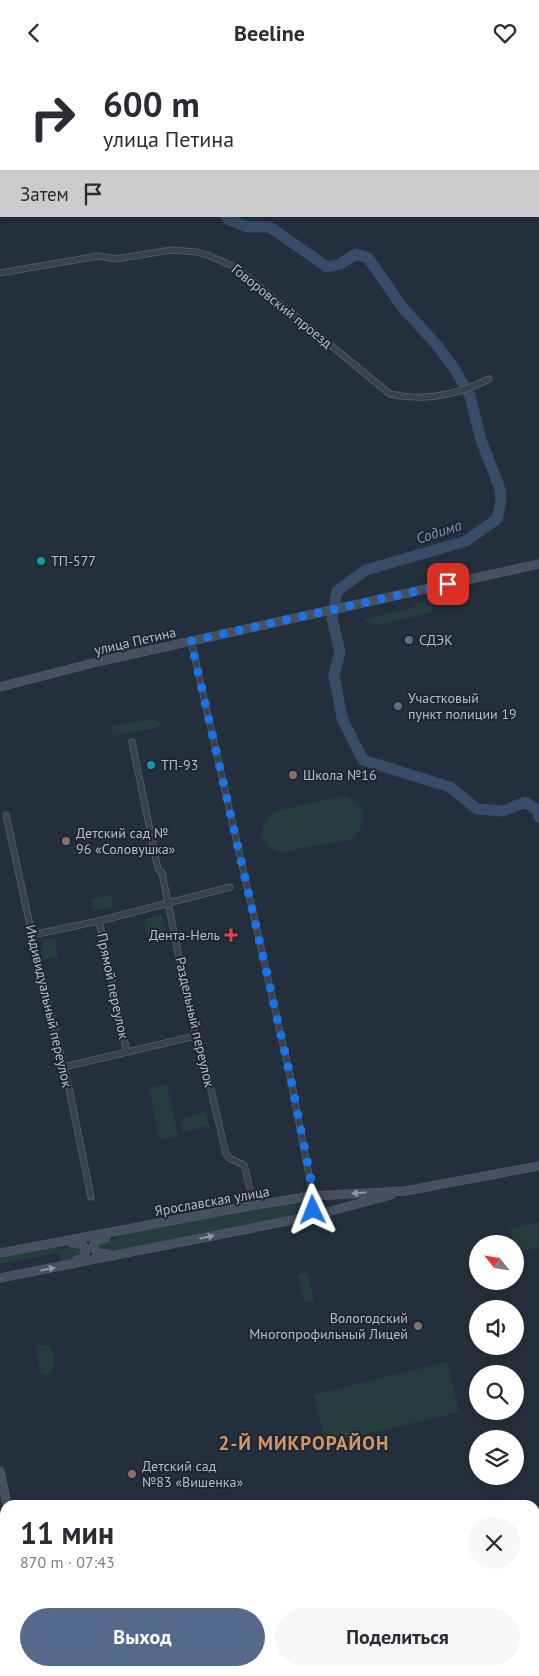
<!DOCTYPE html>
<html lang="ru">
<meta charset="utf-8">
<style>
:root{--surface:#fff;--page:#f7f7f7;--text:#2b2b33;--muted:#7c7c81;--accent:#56698c}
body{margin:0;font-family:"PT Sans",sans-serif;background:var(--page);color:var(--text);height:100vh;display:flex;flex-direction:column;font-size:19px;white-space:nowrap}
*{box-sizing:border-box;margin:0}
p{font-size:16px;color:var(--muted)}
.icon{flex:none;width:28px;height:28px;fill:none;stroke:currentColor;stroke-width:2;stroke-linecap:round;stroke-linejoin:round}
.map{position:relative;flex:1;overflow:hidden}
.panel{position:absolute;left:0px;top:1435px;width:540px;height:176px;display:flex;flex-direction:column;background:var(--surface);border-radius:15px 15px 0 0;box-shadow:0 2px 12px #0003}
.panel>*{flex:none}
.top-card{position:absolute;left:0px;top:0px;width:540px;height:152px;box-shadow:0 2px 12px #0003;background:#fff;color:var(--text);overflow:hidden}
.needle{width:32px;rotate:300deg}
.controls{position:absolute;left:469px;top:1170px;display:grid;gap:10px}
.controls a{display:grid;place-items:center;width:55px;height:55px;border-radius:50%;background:var(--surface);box-shadow:0 2px 12px #0003;font-size:25px}
.pin{position:absolute;display:grid;place-items:center;width:42px;height:42px;color:#fff;margin:-21px;border-radius:10px;box-shadow:0 2px 8px #0006}
.me{position:absolute;width:55px;margin:-28px;rotate:358deg;stroke-linejoin:round;filter:drop-shadow(0 0 4px #0008)}
.turn{display:flex;align-items:center;gap:18px;height:105px;padding:0 20px;font-size:22px}
.turn .icon{width:65px;height:65px;stroke-width:2.5}
.turn b{display:block;font-size:35px;line-height:42px}
.then{display:flex;align-items:center;height:48px;padding:0 20px;background:#0003;gap:10px;font-size:19px}
.round{display:grid;place-items:center;flex:none;width:52px;height:52px;border-radius:26px;background:var(--page)}
.headline{display:flex;align-items:center;justify-content:space-between;height:85px;padding:0 20px}
h1{font-size:30px;font-weight:700;line-height:38px}
.primary-button{display:flex;gap:10px;margin-top:auto;padding:10px 20px}
.primary-button a{flex:1;height:58px;border-radius:30px;background:var(--accent);color:#fff;font-size:20px;font-weight:700;line-height:58px;text-align:center}
.primary-button a+a{background:var(--page);color:var(--text)}
header{display:flex;justify-content:space-between;align-items:center;height:65px;padding:0 20px;background:var(--surface);font-size:22px;font-weight:700}
.map>svg:first-child{display:block}
.green{fill:#263c3f}
.lines{fill:none;stroke-linecap:round;stroke-linejoin:round}
.stream{stroke:#394c67;stroke-width:2}
.river{stroke:#394c67;stroke-width:11}
.street-casing{stroke:#565f6c;stroke-width:7}
.secondary-casing{stroke:#565f6c;stroke-width:9}
.street{stroke:#38414e;stroke-width:5.5}
.secondary{stroke:#465061;stroke-width:8}
.rail-casing{stroke:#5a6575;stroke-width:4}
.rail{stroke:#1d2633;stroke-width:2;stroke-dasharray:5.5;stroke-linecap:butt}
.oneway{fill:#8e96a5}
.route{stroke:#1a73e8;stroke-width:9;stroke-dasharray:0 16.2}
.culture-dot{fill:#0f9aa8;stroke:#1d2633;stroke-width:2}
.service-dot{fill:#5c6f8a;stroke:#1d2633;stroke-width:2}
.education-dot{fill:#8d6e63;stroke:#1d2633;stroke-width:2}
.health-dot{fill:#e0444e;stroke:#1d2633;stroke-width:2}
.labels{text-anchor:middle;stroke-width:4;stroke-linejoin:round;paint-order:stroke}
.street-label{font-size:14px;fill:#b4bcc9;stroke:#1d2633}
.poi-label{font-size:14px;fill:#b4bcc9;stroke:#1d2633;text-anchor:start}
.water-label{font-size:15px;font-style:italic;fill:#7c92b1;stroke:#1d2633}
.district-label{font-size:19px;font-weight:bold;letter-spacing:1px;fill:#d59563;stroke:#1d2633}
</style>
<header><svg class="icon" aria-label="back" viewBox="0 0 24 24"><path d="M15 5l-7 7 7 7"/></svg>Beeline<svg class="icon" aria-label="heart" viewBox="0 0 24 24"><path d="M12 20l-8-8c-3-5 5-10 8-4 3-6 11-1 8 4z"/></svg></header>
<div class="map">
<svg width="539" height="1611" viewBox="0 0 539 1611">
<rect width="100%" height="100%" fill="#242f3e"/>
<!-- green -->
<g class="green">
<path d="M431,534L433,547L374,561L364,554L413,543L417,538Z"/>
<path d="M152,654L160,657L161,662L113,671L111,662Z"/>
<path d="M343,731C368,738 369,758 352,774L282,787C256,781 257,761 275,746Z"/>
<path d="M111,830L113,842L93,846L91,834Z"/>
<path d="M162,850L166,869L148,873L144,854Z"/>
<path d="M55,873L58,892L43,895L41,884L44,875Z"/>
<path d="M167,1019L178,1071L160,1075L149,1023Z"/>
<path d="M206,1047L209,1061L183,1067L180,1054Z"/>
<path d="M293,1135C302,1136 304,1145 299,1151L126,1186L122,1184L103,1188L97,1183L99,1177L113,1175L118,1170Z"/>
<path d="M538,1157L539,1182L516,1188L515,1179H514L510,1164Z"/>
<path d="M77,1181H79L83,1186L80,1192L70,1194L68,1197L61,1198L60,1188L0,1199V1193L55,1182L60,1184Z"/>
<path d="M305,1208L308,1209L314,1233L313,1236L307,1237L304,1235L298,1213L299,1210Z"/>
<path d="M37,1280H48C56,1291 57,1301 47,1311L41,1308L36,1283Z"/>
<path d="M447,1297L459,1347L326,1379L314,1330Z"/>
<path d="M0,1543L5,1547V1606H32L33,1611H4L0,1608Z"/>
</g>
<g class="lines">
<!-- stream -->
<path class="stream" d="M0,30H1"/>
<!-- river -->
<g class="river">
<path d="M218,0V1"/>
<path d="M226,151L229,155L248,162H270L327,202L340,199L356,189L368,193L403,243L436,279L456,306L470,331L481,375L500,424L501,436L497,454L466,476L366,505L337,526L332,553L340,587L334,610L342,653L363,695L450,722L477,744L503,746L525,737L538,746L539,752"/>
</g>
<!-- street casing -->
<g class="street-casing">
<g id="street">
<path d="M0,208L98,191L116,194L171,185L197,187L207,190L231,200L249,213L390,329C425,337 457,330 489,314"/>
<path d="M191,576L290,1010L313,1131"/>
<path d="M132,677L158,804L162,808L195,971L204,995L226,1089L229,1093L244,1100L254,1140"/>
<path d="M6,750L33,874L69,1023L91,1132"/>
<path d="M99,856L127,987"/>
<path d="M32,870L99,856L230,822"/>
<path d="M64,1002L195,971"/>
<path d="M535,1531L539,1530"/>
<path d="M220,1611L240,1606"/>
</g>
</g>
<!-- secondary casing -->
<g class="secondary-casing">
<g id="secondary">
<path d="M0,622L97,597L539,499"/>
<path d="M308,1152L314,1142L313,1131"/>
<path d="M106,1173L97,1175L93,1181L97,1188L108,1189"/>
<path d="M72,1178L82,1179L86,1185L83,1194L77,1195"/>
<path d="M0,1188L254,1140L313,1131L405,1126L539,1101"/>
<path d="M0,1213L308,1152L391,1130"/>
<path d="M0,1406L7,1440"/>
<path d="M43,1606L44,1611"/>
</g>
</g>
<!-- street -->
<use href="#street" class="street"/>
<!-- secondary -->
<use href="#secondary" class="secondary"/>
<!-- rail casing -->
<g class="rail-casing">
<g id="rail">
<path d="M73,0L75,1"/>
<path d="M444,1L446,0"/>
<path d="M460,1L462,0"/>
<path d="M0,18H1"/>
<path d="M539,19V16"/>
<path d="M539,44V48"/>
</g>
</g>
<!-- rail -->
<use href="#rail" class="rail"/>
</g>
<!-- one-way arrows -->
<defs><path id="oneway-solid" d="M-6-.8H1V-3.2L6.5 0L1 3.2V.8H-6Z" transform="scale(1.25)"/></defs>
<g class="oneway">
<use href="#oneway-solid" transform="translate(359 1128) rotate(176)"/>
<use href="#oneway-solid" transform="translate(207 1172) rotate(-11)"/>
<use href="#oneway-solid" transform="translate(48 1204) rotate(-11)"/>
</g>
<g class="lines">
<!-- route -->
<path class="route" d="M313,1145L314,1139L312,1120L290,1010L191,576L448,519"/>
</g>
<!-- markers -->
<g class="culture-dot">
<circle cx="41" cy="496" r="5"/>
<circle cx="151" cy="700" r="5"/>
</g>
<g class="service-dot">
<circle cx="409" cy="575" r="5"/>
<circle cx="398" cy="641" r="5"/>
</g>
<g class="education-dot">
<circle cx="293" cy="710" r="5"/>
<circle cx="66" cy="776" r="5"/>
<circle cx="418" cy="1261" r="5"/>
<circle cx="132" cy="1409" r="5"/>
</g>
<path class="health-dot" d="M228.5 862.5h5v5h5v5h-5v5h-5v-5h-5v-5h5z"/>
<g class="labels">
<!-- street labels -->
<g class="street-label">
<text transform="translate(282 241) rotate(39)" y="5">Говоровский проезд</text>
<text transform="translate(135 576) rotate(-13)" y="5">улица Петина</text>
<text transform="translate(113 921) rotate(78)" y="5">Прямой переулок</text>
<text transform="translate(49 941) rotate(77)" y="5">Индивидуальный переулок</text>
<text transform="translate(195 957) rotate(77)" y="5">Раздельный переулок</text>
<text transform="translate(212 1136) rotate(-10)" y="5">Ярославская улица</text>
</g>
<!-- poi labels -->
<g class="poi-label">
<text x="51" y="501">ТП-577</text>
<text x="419" y="580">СДЭК</text>
<text x="408" y="638">Участковый<tspan x="408" dy="16">пункт полиции 19</tspan></text>
<text x="161" y="705">ТП-93</text>
<text x="303" y="715">Школа №16</text>
<text x="76" y="773">Детский сад №<tspan x="76" dy="16">96 «Соловушка»</tspan></text>
<text x="220" y="875" text-anchor="end">Дента-Нель</text>
<text x="408" y="1258" text-anchor="end">Вологодский<tspan x="408" dy="16">Многопрофильный Лицей</tspan></text>
<text x="142" y="1406">Детский сад<tspan x="142" dy="16">№83 «Вишенка»</tspan></text>
</g>
<!-- water labels -->
<g class="water-label">
<text transform="translate(439 467) rotate(-18)" y="5">Содима</text>
</g>
<!-- district labels -->
<g class="district-label">
<text x="304" y="1385">2-Й МИКРОРАЙОН</text>
</g>
</g>
</svg>
<div class="controls">
<a><svg class="needle" viewBox="-14 -14 28 28"><path d="M0-13l5 13h-10z" fill="#e53935"/><path d="M0 13l5-13h-10z" fill="#7c7c81"/></svg></a>
<a><svg class="icon" aria-label="sound" viewBox="0 0 24 24"><path d="M4 9h4l5-4v14l-5-4H4zM17 9q2 3 0 6"/></svg></a>
<a><svg class="icon" aria-label="search" viewBox="0 0 24 24"><circle cx="10" cy="10" r="6"/><path d="M15 15l6 6"/></svg></a>
<a><svg class="icon" aria-label="layers" viewBox="0 0 24 24"><path d="M12 4l9 5-9 5-9-5zM3 14l9 5 9-5"/></svg></a>
</div>
<div class="pin" style="left:448px;top:519px;background:#d93025"><svg class="icon" aria-label="arrive" viewBox="0 0 24 24"><path d="M6 21V4h12l-3 4 3 4H6"/></svg></div>
<svg class="me" style="left:313px;top:1145px" viewBox="-20 -20 40 40"><path d="M0-17L14 15 0 8-14 15z" fill="#1a73e8" stroke="#fff" stroke-width="4"/></svg>
<div class="top-card">
<div class="turn"><svg class="icon" aria-label="right" viewBox="0 0 24 24"><path d="M7 20v-9h11M14 6l5 5-5 5"/></svg><div><b>600 m</b>улица Петина</div></div>
<div class="then">Затем<svg class="icon" aria-label="arrive" viewBox="0 0 24 24"><path d="M6 21V4h12l-3 4 3 4H6"/></svg></div>
</div>
<section class="panel">
<div class="headline"><div><h1>11 мин</h1><p>870 m · 07:43</p></div><a class="round"><svg class="icon" aria-label="close" viewBox="0 0 24 24"><path d="M6 6l12 12M18 6L6 18"/></svg></a></div>
<div class="primary-button"><a>Выход</a><a>Поделиться</a></div>
</section>
</div>
